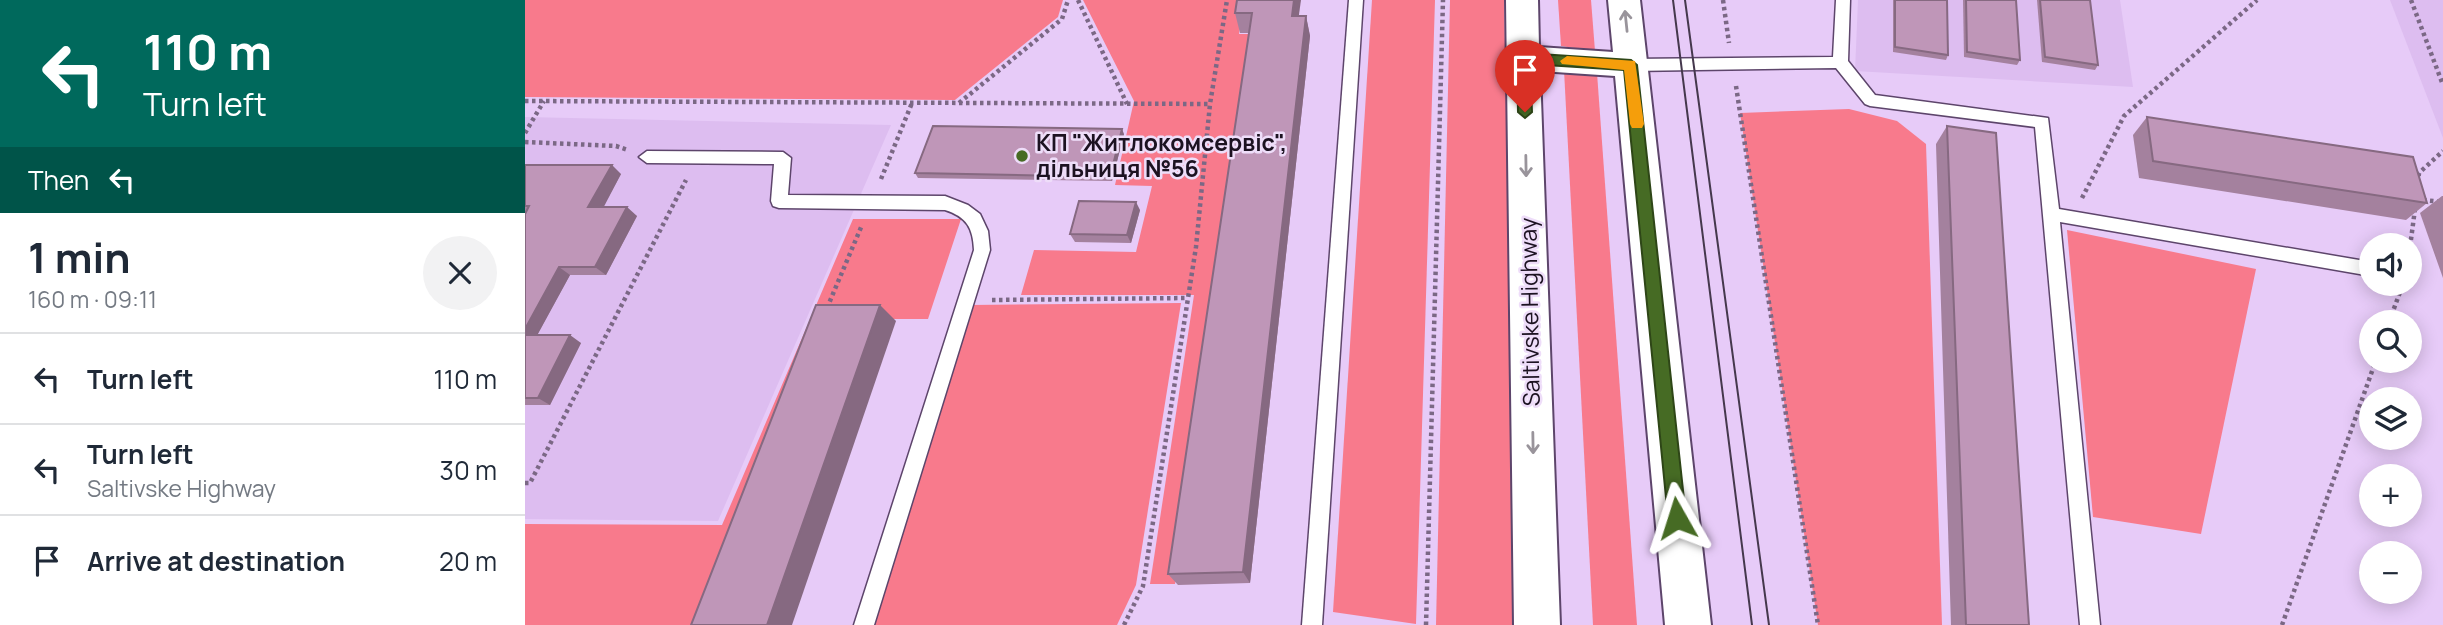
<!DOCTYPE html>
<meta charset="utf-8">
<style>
:root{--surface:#fff;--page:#f2f2f3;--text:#1f2937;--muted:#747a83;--line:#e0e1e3}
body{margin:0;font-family:Manrope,sans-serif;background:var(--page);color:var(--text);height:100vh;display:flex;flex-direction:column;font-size:26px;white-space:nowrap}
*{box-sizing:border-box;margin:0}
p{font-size:23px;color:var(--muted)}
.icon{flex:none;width:38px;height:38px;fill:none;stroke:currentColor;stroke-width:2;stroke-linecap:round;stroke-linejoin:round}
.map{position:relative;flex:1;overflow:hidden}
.sheet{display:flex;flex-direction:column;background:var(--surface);width:525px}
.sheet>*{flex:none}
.top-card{background:#00695c;color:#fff;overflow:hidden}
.buttons{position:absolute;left:1834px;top:233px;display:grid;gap:14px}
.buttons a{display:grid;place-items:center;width:63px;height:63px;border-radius:50%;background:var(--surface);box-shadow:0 4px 18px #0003;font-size:35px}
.pin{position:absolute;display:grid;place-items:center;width:60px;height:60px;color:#fff;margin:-72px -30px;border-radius:50% 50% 50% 0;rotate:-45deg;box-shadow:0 0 7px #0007}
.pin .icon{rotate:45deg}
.me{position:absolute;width:77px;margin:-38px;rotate:354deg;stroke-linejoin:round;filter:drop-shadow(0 0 5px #0008)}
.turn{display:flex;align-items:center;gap:24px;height:147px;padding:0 28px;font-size:32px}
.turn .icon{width:91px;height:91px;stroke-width:2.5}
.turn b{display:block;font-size:49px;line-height:60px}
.then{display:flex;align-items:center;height:66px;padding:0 28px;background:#0003;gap:14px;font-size:26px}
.round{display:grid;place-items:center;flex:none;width:74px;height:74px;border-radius:37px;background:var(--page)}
.summary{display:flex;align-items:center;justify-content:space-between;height:119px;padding:0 28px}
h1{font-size:42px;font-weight:700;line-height:52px}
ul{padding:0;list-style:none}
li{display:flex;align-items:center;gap:21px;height:91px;padding:0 28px;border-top:2px solid var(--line)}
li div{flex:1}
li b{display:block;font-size:26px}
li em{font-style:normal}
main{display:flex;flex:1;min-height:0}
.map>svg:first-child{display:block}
.built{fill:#ddbdf0}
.green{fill:#f87a8c}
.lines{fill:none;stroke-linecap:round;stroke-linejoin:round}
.service-casing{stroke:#5d456b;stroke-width:3}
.primary-casing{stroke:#5d456b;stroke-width:4}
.path{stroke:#7b6885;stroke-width:4.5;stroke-dasharray:3.5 3.5;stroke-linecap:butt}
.service{fill:#fff;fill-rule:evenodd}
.primary{fill:#fff;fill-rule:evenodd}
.tram{stroke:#45384d;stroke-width:2}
.wall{fill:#a4819e}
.shaded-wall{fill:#866981}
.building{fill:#bf96b8;stroke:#866981;stroke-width:2}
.oneway{stroke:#99949b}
.route{fill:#466b24;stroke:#2e4617;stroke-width:2}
.slow{fill:#f59e0b}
.poi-dot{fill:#466b24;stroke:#eeddf9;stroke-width:2.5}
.labels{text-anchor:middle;stroke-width:5;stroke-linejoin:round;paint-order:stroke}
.poi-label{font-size:23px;font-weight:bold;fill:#1c1221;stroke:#eeddf9;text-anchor:start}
.street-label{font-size:23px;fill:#1c1221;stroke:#eeddf9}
</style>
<main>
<section class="sheet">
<div class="top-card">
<div class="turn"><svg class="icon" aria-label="left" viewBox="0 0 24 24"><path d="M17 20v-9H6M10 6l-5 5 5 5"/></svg><div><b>110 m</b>Turn left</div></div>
<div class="then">Then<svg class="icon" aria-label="left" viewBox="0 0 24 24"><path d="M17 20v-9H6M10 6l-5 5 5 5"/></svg></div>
</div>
<div class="summary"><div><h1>1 min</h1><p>160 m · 09:11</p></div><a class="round"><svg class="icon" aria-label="close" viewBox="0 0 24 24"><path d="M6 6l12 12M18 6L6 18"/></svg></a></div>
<ul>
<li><svg class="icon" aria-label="left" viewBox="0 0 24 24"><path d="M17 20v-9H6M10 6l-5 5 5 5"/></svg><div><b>Turn left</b></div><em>110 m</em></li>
<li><svg class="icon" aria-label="left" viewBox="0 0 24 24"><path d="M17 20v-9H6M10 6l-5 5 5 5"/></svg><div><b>Turn left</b><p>Saltivske Highway</p></div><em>30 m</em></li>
<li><svg class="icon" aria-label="arrive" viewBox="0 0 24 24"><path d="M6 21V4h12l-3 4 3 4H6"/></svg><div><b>Arrive at destination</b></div><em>20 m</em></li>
</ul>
</section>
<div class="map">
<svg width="1918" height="625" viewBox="0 0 1918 625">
<rect width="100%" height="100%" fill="#e7cbf8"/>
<!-- built -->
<g class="built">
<path d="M1333,0H1595L1608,87L1330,71Z"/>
<path d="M1865,0H1918V138Z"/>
<path d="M0,117L366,125L193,521L0,519Z"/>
</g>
<!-- green -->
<g class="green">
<path d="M0,0H538L533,17L430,100L0,97Z"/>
<path d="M558,0H719L714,34H731L650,584H625L669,295H496L509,250L611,252L627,186L590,185L609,101Z"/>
<path d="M847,0H910L891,624L808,612Z"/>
<path d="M925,0H979L993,625H911Z"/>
<path d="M1033,0H1066L1070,51L1036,46Z"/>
<path d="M1039,70L1072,73L1112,625H1068Z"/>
<path d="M1324,109L1372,121L1401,144L1417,625H1293L1215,113Z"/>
<path d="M328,219H436L403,319H308L190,625H0V524L197,525Z"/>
<path d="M1542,230L1731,269L1676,534L1568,517Z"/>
<path d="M656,303L611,585L592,625H348L445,305Z"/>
</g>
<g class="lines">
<!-- service casing -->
<g class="service-casing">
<g id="service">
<path d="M824,0H838L797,625H777Z"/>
<path d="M1311,0H1325L1323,61L1350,95L1523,118L1534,209L1846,262V276L1535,222L1575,625H1555L1510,127L1345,106L1340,104L1311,68L1106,71L1098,65L1106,59L1308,57Z"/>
<path d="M122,151L258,152L266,158L263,195L420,196L443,205L455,214L463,231L465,250L349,625H329L449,250C448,228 442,217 420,210L254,208L248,206L246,201L249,164L122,163L114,157Z"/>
</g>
</g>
<!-- primary casing -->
<g class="primary-casing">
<path id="primary" d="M981,0H1013L1014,47L1088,52L1083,0H1115L1186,625H1140L1090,76L1015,71L1035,625H989Z"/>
</g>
<!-- path -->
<g class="path">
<path d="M553,0L602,104"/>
<path d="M1198,0L1204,43"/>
<path d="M1886,0L1918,85"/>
<path d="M1211,86L1293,625"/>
<path d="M0,101L685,104"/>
<path d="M434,103L537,19L543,0"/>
<path d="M0,133L19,101"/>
<path d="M0,142L91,146L103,150"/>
<path d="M356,179L387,103"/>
<path d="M1893,183L1894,173L1918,151"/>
<path d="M1557,198L1599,116L1732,0"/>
<path d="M1898,200L1918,202"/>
<path d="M1885,247L1890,209"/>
<path d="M467,300L662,298"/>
<path d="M302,308L337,225"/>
<path d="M1864,322L1878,284"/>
<path d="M0,483H5L161,180"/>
<path d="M599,625L618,586L671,247L685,104L702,0"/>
<path d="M901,625L918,0"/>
<path d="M1757,625L1851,360"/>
</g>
<!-- service -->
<use href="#service" class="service"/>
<!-- primary -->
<use href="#primary" class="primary"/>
<!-- tram -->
<g class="tram">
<path d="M1148,0L1227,625"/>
<path d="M1160,0L1244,625"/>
</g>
</g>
<!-- wall -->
<g class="wall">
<path d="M712,0L774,16H781L785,36L725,583L653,585L643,574L724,33H715L710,13Z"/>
<path d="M1368,0H1422L1423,55L1421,60L1368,52Z"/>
<path d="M1438,0H1491L1495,60L1492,65L1439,57Z"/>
<path d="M1512,0H1565L1573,65L1570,70L1517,62Z"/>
<path d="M1622,117L1902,203L1881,220L1614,178L1608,135Z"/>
<path d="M1422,126L1504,625H1426L1411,144Z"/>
<path d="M599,134L587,181L393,178L390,173Z"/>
<path d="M0,165L96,174L78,207L112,216L81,275H45L12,335L56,343L25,405H0Z"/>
<path d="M1917,196H1918V278L1895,213Z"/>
<path d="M615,210L606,243L550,242L545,234Z"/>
</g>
<!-- shaded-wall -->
<g class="shaded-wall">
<path d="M769,0H776L771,36L767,16Z"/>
<path d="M781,16L785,36L725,583L718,572Z"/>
<path d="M597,129L599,134L587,181L585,177Z"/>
<path d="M87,165L96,174L74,216L63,207Z"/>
<path d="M611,202L615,210L606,243L602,235Z"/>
<path d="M102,207L112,216L81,275L70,267Z"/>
<path d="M34,267L45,275L8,343L0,337V329Z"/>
<path d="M355,305L371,321L267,625H242Z"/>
<path d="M45,335L56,343L25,405L13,398Z"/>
</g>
<!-- building -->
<g class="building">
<path d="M712,0H769L767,16H781L718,572L643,574L727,13H710Z"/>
<path d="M1370,0H1422L1423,55L1370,47Z"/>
<path d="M1441,0H1491L1495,60L1442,52Z"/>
<path d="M1515,0H1565L1573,65L1520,57Z"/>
<path d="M1622,117L1888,157L1902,203L1628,161Z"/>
<path d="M408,126L597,129L585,177L390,173Z"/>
<path d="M1422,126L1471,133L1504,625H1441Z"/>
<path d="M0,165H87L63,207H102L70,267H34L0,329V214L4,206H0Z"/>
<path d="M554,201L611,202L602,235L545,234Z"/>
<path d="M291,305H355L242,625H166Z"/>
<path d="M0,335H45L13,398H0Z"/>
</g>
<!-- one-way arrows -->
<defs><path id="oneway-shaft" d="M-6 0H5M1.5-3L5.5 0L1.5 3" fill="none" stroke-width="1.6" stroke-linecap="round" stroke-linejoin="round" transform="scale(1.75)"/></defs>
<g class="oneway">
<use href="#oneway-shaft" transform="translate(1101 21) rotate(-96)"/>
<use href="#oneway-shaft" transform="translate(1001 166) rotate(89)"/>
<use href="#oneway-shaft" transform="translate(1008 443) rotate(89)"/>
</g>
<!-- route -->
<path class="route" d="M999,53L1106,60L1112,65L1161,518L1158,524L1152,527L1145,524L1143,518L1099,70L1005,64L1007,112L1000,118L993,112L992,58Z"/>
<!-- slow -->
<path class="slow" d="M1042,56L1110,61L1119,124L1117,128H1107L1105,124L1099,70L1037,64L1035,61Z"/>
<!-- markers -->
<circle class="poi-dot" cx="497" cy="156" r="7"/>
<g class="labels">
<!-- poi labels -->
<g class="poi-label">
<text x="511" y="151">КП "Житлокомсервіс",<tspan x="511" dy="26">дільниця №56</tspan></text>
</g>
<!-- street labels -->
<g class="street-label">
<text transform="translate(1005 312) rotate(-91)" y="8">Saltivske Highway</text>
</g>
</g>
</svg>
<div class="buttons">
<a><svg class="icon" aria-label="sound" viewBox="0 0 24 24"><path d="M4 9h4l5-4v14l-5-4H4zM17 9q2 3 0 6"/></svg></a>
<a><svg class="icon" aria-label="search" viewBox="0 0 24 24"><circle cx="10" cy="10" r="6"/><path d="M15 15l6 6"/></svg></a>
<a><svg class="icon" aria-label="layers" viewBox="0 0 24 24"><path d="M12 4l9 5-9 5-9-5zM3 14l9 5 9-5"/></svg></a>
<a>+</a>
<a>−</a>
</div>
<div class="pin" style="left:1000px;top:112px;background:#d93025"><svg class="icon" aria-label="arrive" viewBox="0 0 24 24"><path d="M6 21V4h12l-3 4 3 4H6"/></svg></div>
<svg class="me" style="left:1152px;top:518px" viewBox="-20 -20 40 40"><path d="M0-17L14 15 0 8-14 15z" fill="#466b24" stroke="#fff" stroke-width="4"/></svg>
</div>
</main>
